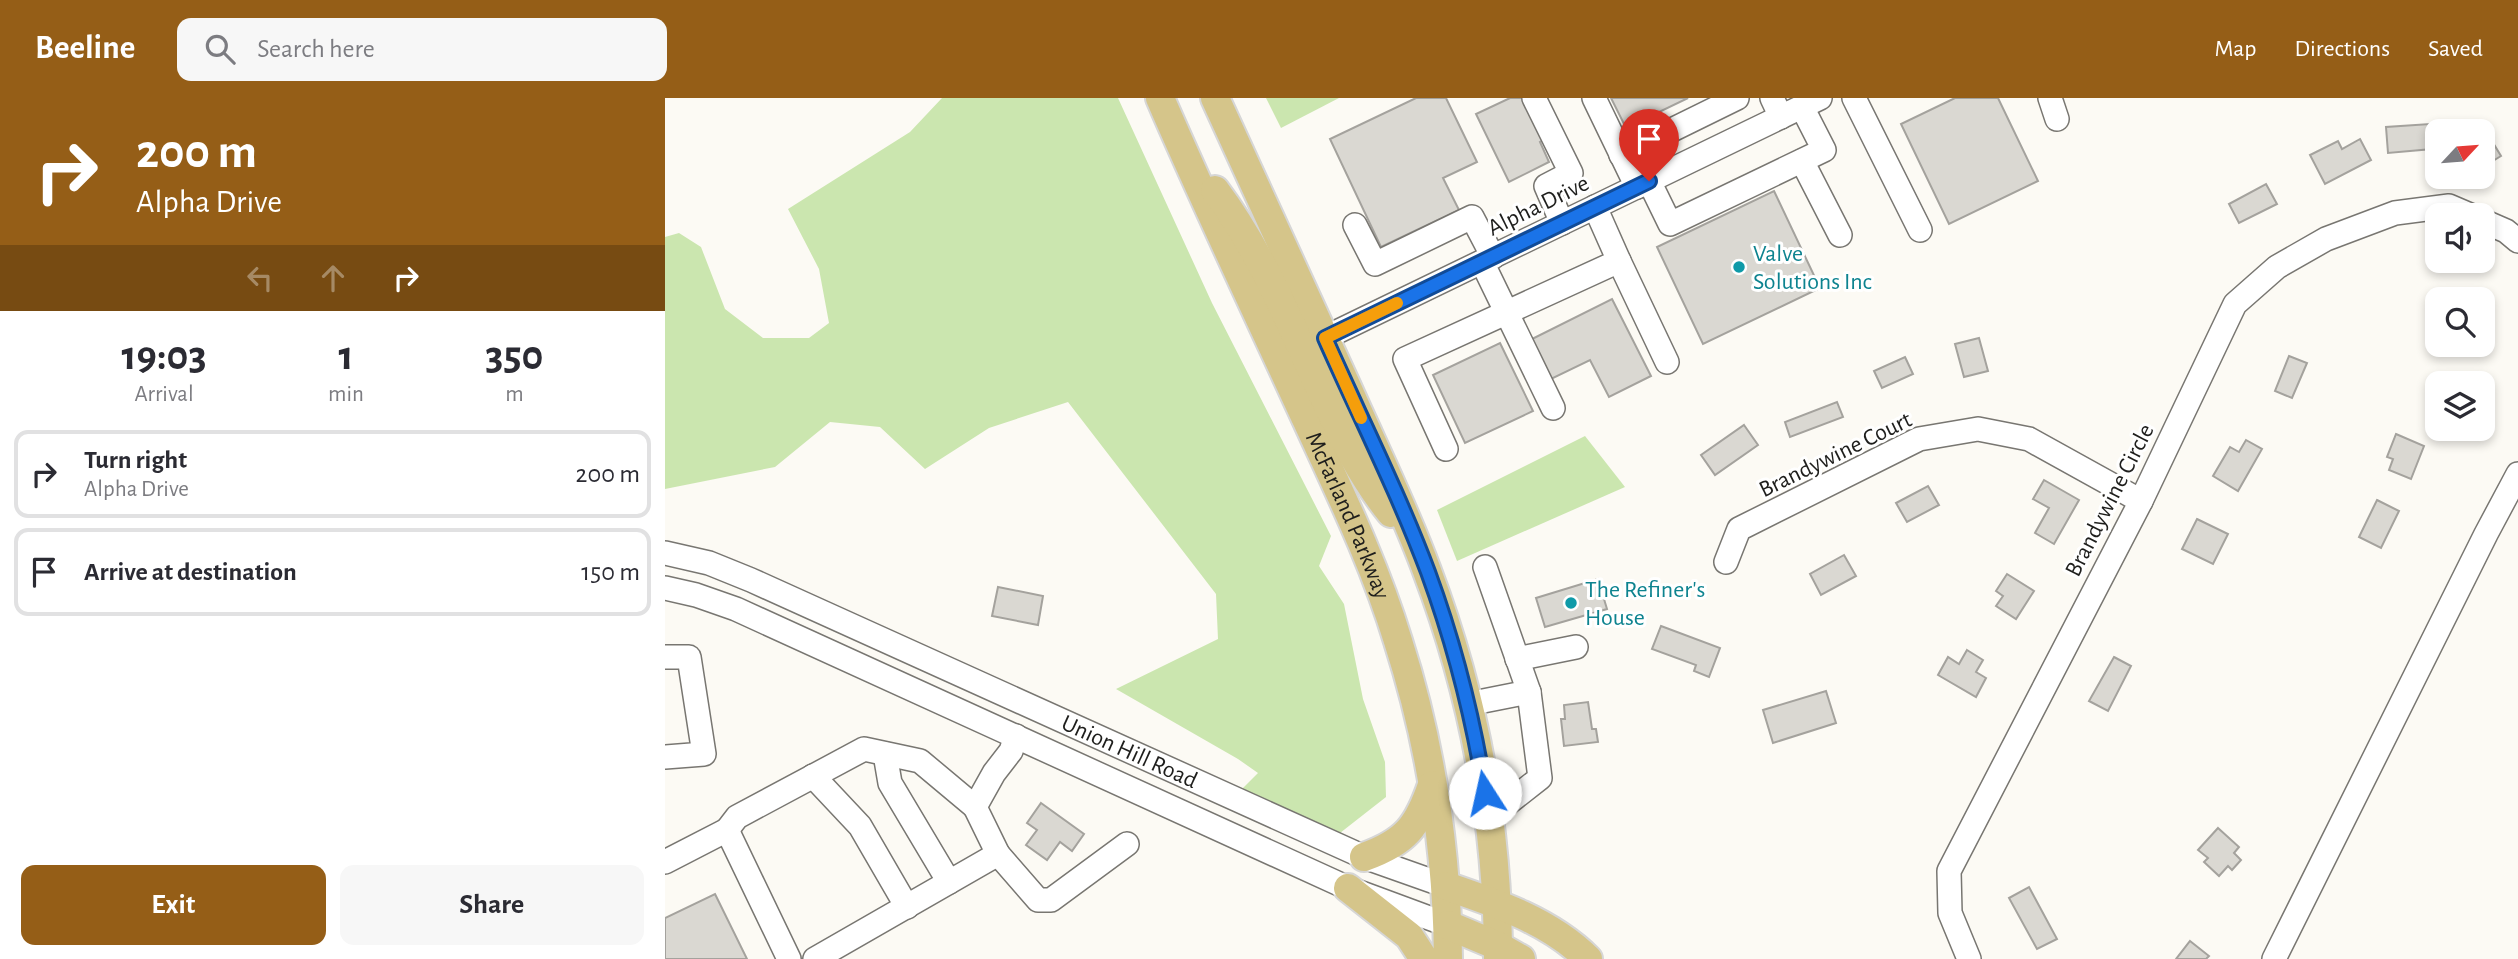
<!DOCTYPE html>
<style>
:root{--surface:#fff;--page:#f7f7f7;--text:#2b2b33;--muted:#7c7c81;--line:#e1e1e2;--accent:#955e17}
body{margin:0;font-family:"Alegreya Sans",sans-serif;background:var(--page);color:var(--text);height:100vh;display:flex;flex-direction:column;font-size:26px;white-space:nowrap}
*{box-sizing:border-box;margin:0}
p{font-size:23px;color:var(--muted)}
.icon{flex:none;width:38px;height:38px;fill:none;stroke:currentColor;stroke-width:2;stroke-linecap:round;stroke-linejoin:round}
.map{position:relative;flex:1;overflow:hidden}
.drawer{display:flex;flex-direction:column;background:var(--surface);width:665px}
.drawer>*{flex:none}
.banner{background:#955e17;color:#fff;overflow:hidden}
.needle{width:46px;rotate:64deg}
.tools{position:absolute;left:1760px;top:21px;display:grid;gap:14px}
.tools a{display:grid;place-items:center;width:70px;height:70px;border-radius:14px;background:var(--surface);box-shadow:0 4px 10px #0003;font-size:35px}
.pin{position:absolute;display:grid;place-items:center;width:60px;height:60px;color:#fff;margin:-72px -30px;border-radius:50% 50% 50% 0;rotate:-45deg;box-shadow:0 0 7px #0007}
.pin .icon{rotate:45deg}
.me{position:absolute;width:77px;margin:-38px;rotate:350deg;stroke-linejoin:round;filter:drop-shadow(0 0 5px #0008)}
.turn{display:flex;align-items:center;gap:24px;height:147px;padding:0 21px;font-size:32px}
.turn .icon{width:91px;height:91px;stroke-width:2.5}
.turn b{display:block;font-size:49px;line-height:60px}
.lanes{display:flex;align-items:center;height:66px;padding:0 21px;background:#0003;justify-content:center;gap:35px;direction:ltr}
.lanes .off{opacity:.35}
.eta{display:flex;justify-content:space-evenly;align-items:center;height:119px;text-align:center}
.eta b{font-size:42px;font-weight:700;line-height:49px}
.primary-button{display:flex;gap:14px;margin-top:auto;padding:14px 21px}
.primary-button a{flex:1;height:80px;border-radius:14px;background:var(--accent);color:#fff;font-size:28px;font-weight:700;line-height:80px;text-align:center}
.primary-button a+a{background:var(--page);color:var(--text)}
ul{padding:0;list-style:none}
li{display:flex;align-items:center;gap:21px;height:88px;margin:0 14px 10px;padding:0 7px;border:4px solid var(--line);border-radius:14px}
li div{flex:1}
li b{display:block;font-size:26px}
li em{font-style:normal}
header{display:flex;align-items:center;gap:42px;box-sizing:border-box;height:98px;padding:0 35px;background:var(--accent);color:#fff}
header strong{font-size:33px}
nav{display:flex;gap:38px;margin-inline-start:auto;font-size:24px}
.search{width:490px;height:63px;background:var(--page);display:flex;align-items:center;gap:18px;box-sizing:border-box;padding:0 24px;border-radius:14px;color:var(--muted);font-size:26px}
main{display:flex;flex:1;min-height:0}
.map>svg:first-child{display:block}
.green{fill:#cbe6af}
.building{fill:#dad8d2;stroke:#a4a29d;stroke-width:2}
.lines{fill:none;stroke-linecap:round;stroke-linejoin:round}
.minor-casing{stroke:#787671;stroke-width:26}
.major-casing{stroke:#d6d6d6;stroke-width:32}
.minor{stroke:#fff;stroke-width:23}
.major{stroke:#d5c58a;stroke-width:28}
.route-casing{stroke:#114b97;stroke-width:18}
.route{stroke:#1a73e8;stroke-width:12}
.slow{stroke:#f59e0b;stroke-width:12}
.culture-dot{fill:#0f9aa8;stroke:#fff;stroke-width:2.5}
.labels{text-anchor:middle;stroke-width:6;stroke-linejoin:round;paint-order:stroke}
.street-label{font-size:24px;fill:#1e1e1c;stroke:#fff}
.culture-label{font-size:24px;fill:#0d838f;stroke:#fff;text-anchor:start}
</style>
<header>
<strong>Beeline</strong>
<div class="search"><svg class="icon" aria-label="search" viewBox="0 0 24 24"><circle cx="10" cy="10" r="6"/><path d="M15 15l6 6"/></svg>Search here</div>
<nav><a>Map</a><a>Directions</a><a>Saved</a></nav>
</header>
<main>
<section class="drawer">
<div class="banner">
<div class="turn"><svg class="icon" aria-label="right" viewBox="0 0 24 24"><path d="M7 20v-9h11M14 6l5 5-5 5"/></svg><div><b>200 m</b>Alpha Drive</div></div>
<div class="lanes"><svg class="icon off" aria-label="left" viewBox="0 0 24 24"><path d="M17 20v-9H6M10 6l-5 5 5 5"/></svg><svg class="icon off" aria-label="ahead" viewBox="0 0 24 24"><path d="M12 20V5M6 11l6-6 6 6"/></svg><svg class="icon" aria-label="right" viewBox="0 0 24 24"><path d="M7 20v-9h11M14 6l5 5-5 5"/></svg></div>
</div>
<div class="eta">
<div><b>19:03</b><p>Arrival</p></div>
<div><b>1</b><p>min</p></div>
<div><b>350</b><p>m</p></div>
</div>
<ul>
<li><svg class="icon" aria-label="right" viewBox="0 0 24 24"><path d="M7 20v-9h11M14 6l5 5-5 5"/></svg><div><b>Turn right</b><p>Alpha Drive</p></div><em>200 m</em></li>
<li><svg class="icon" aria-label="arrive" viewBox="0 0 24 24"><path d="M6 21V4h12l-3 4 3 4H6"/></svg><div><b>Arrive at destination</b></div><em>150 m</em></li>
</ul>
<div class="primary-button"><a>Exit</a><a>Share</a></div>
</section>
<div class="map">
<svg width="1853" height="861" viewBox="0 0 1853 861">
<rect width="100%" height="100%" fill="#fcfaf4"/>
<!-- green -->
<g class="green">
<path d="M277,0H453L547,205L666,438L654,468L679,506L698,601L720,664L721,699L675,735L577,691L593,675L573,661L451,591L553,541L551,496L403,304L324,330L260,371L215,329L165,324L110,369L0,391V139L14,135L36,149L60,211L98,240H144L164,225L154,171L123,111L245,34Z"/>
<path d="M601,0H674L616,30Z"/>
<path d="M920,338L960,389L792,463L772,412Z"/>
</g>
<!-- building -->
<g class="building">
<path d="M751,0H781L812,64L778,80L794,112L716,149L665,41Z"/>
<path d="M845,0H862L881,41L875,44L884,64L844,84L811,16Z"/>
<path d="M946,0H1023L961,30Z"/>
<path d="M1290,0H1333L1373,83L1284,126L1236,26Z"/>
<path d="M1765,26L1767,51L1723,55L1721,29Z"/>
<path d="M1819,30L1836,58L1818,69V33H1814Z"/>
<path d="M1695,41L1706,62L1660,86L1645,57L1673,43L1677,51Z"/>
<path d="M1601,86L1612,106L1574,125L1564,106Z"/>
<path d="M1109,93L1155,190L1038,246L992,149Z"/>
<path d="M947,201L986,278L944,299L925,262L884,282L865,242Z"/>
<path d="M1314,240L1323,273L1299,279L1290,246Z"/>
<path d="M835,245L868,313L800,345L768,277Z"/>
<path d="M1624,258L1642,265L1627,300L1610,293Z"/>
<path d="M1240,259L1248,276L1217,290L1209,273Z"/>
<path d="M1172,304L1178,319L1125,339L1120,324Z"/>
<path d="M1079,327L1093,347L1050,377L1036,357Z"/>
<path d="M1731,336L1759,348L1746,381L1724,372L1728,361L1722,359Z"/>
<path d="M1581,342L1597,351L1573,393L1548,378L1565,349L1574,354Z"/>
<path d="M1379,382L1414,402L1389,446L1370,435L1384,410L1368,401Z"/>
<path d="M1263,388L1274,407L1242,424L1231,405Z"/>
<path d="M1712,402L1734,413L1716,450L1694,439Z"/>
<path d="M1532,421L1563,436L1548,466L1517,451Z"/>
<path d="M1179,457L1191,478L1156,497L1145,476Z"/>
<path d="M1342,476L1369,493L1351,521L1331,508L1338,498L1331,493Z"/>
<path d="M933,481L942,511L880,529L871,500Z"/>
<path d="M333,489L378,498L373,527L327,518Z"/>
<path d="M996,528L1055,550L1044,579L1029,573L1031,567L987,551Z"/>
<path d="M1302,552L1318,562L1311,574L1321,580L1311,599L1273,577L1283,559L1294,566Z"/>
<path d="M1449,559L1466,568L1443,613L1424,603Z"/>
<path d="M1161,593L1171,625L1108,645L1098,612Z"/>
<path d="M923,604L927,631H931L933,644L899,648L896,621H900L899,607Z"/>
<path d="M376,705L419,736L407,753L395,744L382,762L361,747L372,732L362,725Z"/>
<path d="M1553,730L1574,749L1569,755L1576,762L1567,772L1563,768L1554,778L1539,764L1543,760L1533,752Z"/>
<path d="M1364,789L1392,841L1372,851L1344,800Z"/>
<path d="M50,796L82,861H0V820Z"/>
<path d="M1525,843L1544,858L1541,861H1511Z"/>
</g>
<g class="lines">
<!-- minor casing -->
<g class="minor-casing">
<g id="minor">
<path d="M869,0L906,75L881,88L897,125"/>
<path d="M929,0L972,89"/>
<path d="M1107,0L1116,19"/>
<path d="M1189,0L1255,132"/>
<path d="M1385,0L1392,21"/>
<path d="M956,57L1072,0"/>
<path d="M1137,63L1175,137"/>
<path d="M984,83L1005,126L1159,52L1137,9"/>
<path d="M1818,123L1841,133L1853,143"/>
<path d="M690,127L710,166L807,119L828,159"/>
<path d="M954,163L1002,264"/>
<path d="M817,164L888,310"/>
<path d="M645,247L1155,0"/>
<path d="M781,351L740,261L954,163L930,109"/>
<path id="s1" d="M0,455L44,465L86,482L699,759L781,788"/>
<path d="M1061,464L1074,431L1254,341L1313,331L1364,341L1476,403"/>
<path d="M820,469L864,594L875,680L824,720"/>
<path d="M0,490L31,497L71,511L683,790L783,827"/>
<path d="M0,559H24L39,656L0,659"/>
<path d="M852,561L911,549"/>
<path d="M803,606L864,594"/>
<path d="M220,656L225,685L284,784"/>
<path d="M148,678L195,728L242,809"/>
<path d="M62,732L72,719L199,651L255,663L310,709"/>
<path d="M333,756L373,802H386L462,746"/>
<path d="M0,764L62,732L124,861"/>
<path d="M150,861L333,756L310,709L329,675L346,653L351,638"/>
<path d="M1304,861L1285,815L1284,773L1476,403L1570,206L1612,169L1661,141L1730,115L1784,108L1805,117"/>
<path d="M1609,861L1821,436L1853,376"/>
</g>
</g>
<!-- major casing -->
<g class="major-casing">
<g id="major">
<path id="s2" d="M495,0C542,109 593,216 642,323C675,395 710,467 733,543C766,646 782,753 783,861"/>
<path d="M550,0C594,96 638,192 682,289C709,350 739,410 762,473C809,597 833,729 833,861"/>
<path d="M550,92C596,153 625,225 657,295C677,338 696,378 726,415"/>
<path d="M699,759C741,744 753,728 767,687"/>
<path d="M781,788C831,805 885,823 923,861"/>
<path d="M683,790L744,838L759,861"/>
<path d="M783,827L833,848L856,861"/>
</g>
</g>
<!-- minor -->
<use href="#minor" class="minor"/>
<!-- major -->
<use href="#major" class="major"/>
</g>
<g class="lines">
<!-- route casing -->
<g class="route-casing">
<path id="route" d="M820,695C808,619 789,545 763,474C733,394 694,317 660,240L984,83"/>
</g>
<!-- route -->
<use href="#route" class="route"/>
<!-- slow -->
<path class="slow" d="M696,320L660,240L732,205"/>
</g>
<!-- markers -->
<g class="culture-dot">
<circle cx="1074" cy="169" r="7"/>
<circle cx="906" cy="505" r="7"/>
</g>
<g class="labels">
<!-- street labels -->
<g class="street-label">
<text transform="translate(873 107) rotate(-26)" y="8">Alpha Drive</text>
<text transform="translate(1170 356) rotate(-26)" y="8">Brandywine Court</text>
<text transform="translate(1444 402) rotate(-63)" y="8">Brandywine Circle</text>
<text dy="8" stroke="none"><textPath href="#s2" startOffset="458">McFarland Parkway</textPath></text>
<text dy="8" stroke="none"><textPath href="#s1" startOffset="506">Union Hill Road</textPath></text>
</g>
<!-- culture labels -->
<g class="culture-label">
<text x="1088" y="163">Valve<tspan x="1088" dy="28">Solutions Inc</tspan></text>
<text x="920" y="499">The Refiner's<tspan x="920" dy="28">House</tspan></text>
</g>
</g>
</svg>
<div class="tools">
<a><svg class="needle" viewBox="-14 -14 28 28"><path d="M0-13l5 13h-10z" fill="#e53935"/><path d="M0 13l5-13h-10z" fill="#7c7c81"/></svg></a>
<a><svg class="icon" aria-label="sound" viewBox="0 0 24 24"><path d="M4 9h4l5-4v14l-5-4H4zM17 9q2 3 0 6"/></svg></a>
<a><svg class="icon" aria-label="search" viewBox="0 0 24 24"><circle cx="10" cy="10" r="6"/><path d="M15 15l6 6"/></svg></a>
<a><svg class="icon" aria-label="layers" viewBox="0 0 24 24"><path d="M12 4l9 5-9 5-9-5zM3 14l9 5 9-5"/></svg></a>
</div>
<div class="pin" style="left:984px;top:83px;background:#d93025"><svg class="icon" aria-label="arrive" viewBox="0 0 24 24"><path d="M6 21V4h12l-3 4 3 4H6"/></svg></div>
<svg class="me" style="left:820px;top:695px" viewBox="-20 -20 40 40"><circle r="19" fill="#fff"/><path d="M0-13L10 11 0 6-10 11z" fill="#1a73e8"/></svg>
</div>
</main>
